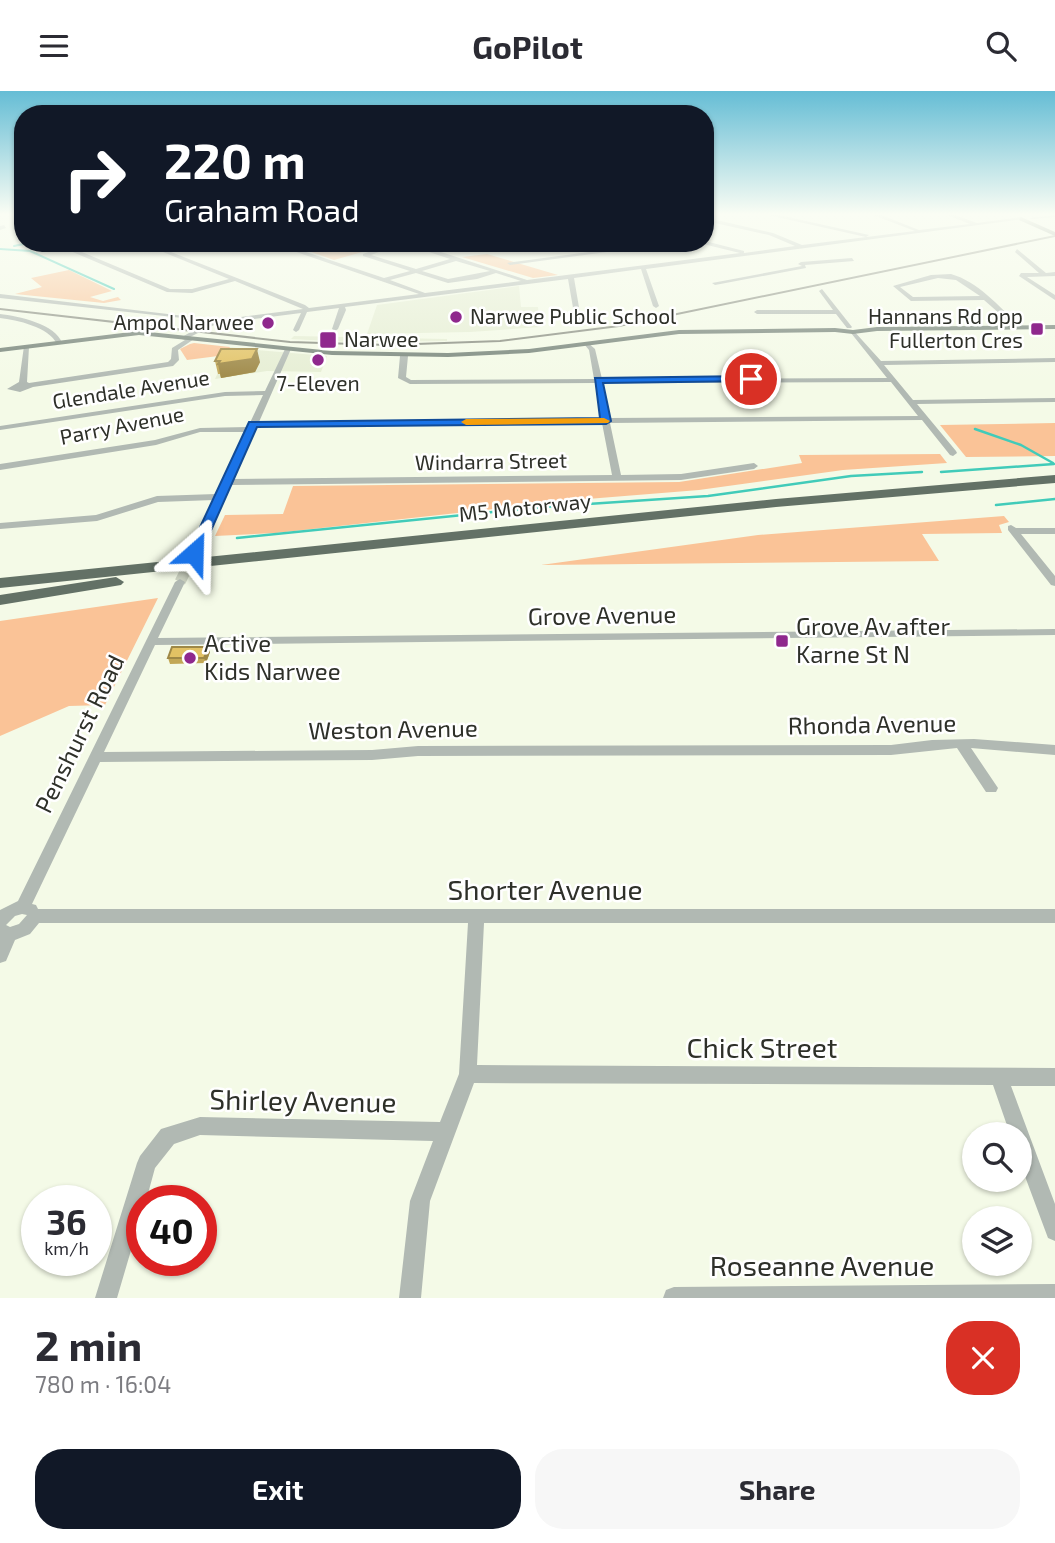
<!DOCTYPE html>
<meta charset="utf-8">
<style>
:root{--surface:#fff;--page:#f7f7f7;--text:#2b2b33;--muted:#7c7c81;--accent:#111827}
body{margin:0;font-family:"Exo 2",sans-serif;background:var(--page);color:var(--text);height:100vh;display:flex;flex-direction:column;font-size:26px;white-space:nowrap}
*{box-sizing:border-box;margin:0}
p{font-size:23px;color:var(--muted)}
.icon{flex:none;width:38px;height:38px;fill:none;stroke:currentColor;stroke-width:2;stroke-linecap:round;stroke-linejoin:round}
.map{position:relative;height:1207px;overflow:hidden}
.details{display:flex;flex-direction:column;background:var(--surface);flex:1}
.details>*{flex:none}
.hud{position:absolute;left:14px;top:14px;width:700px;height:147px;border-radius:28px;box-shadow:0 2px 5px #0004;background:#111827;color:#fff;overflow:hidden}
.tools{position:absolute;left:962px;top:1031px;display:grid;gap:14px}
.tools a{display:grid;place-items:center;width:70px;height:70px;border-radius:50%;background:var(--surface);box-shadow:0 2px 5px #0004;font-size:35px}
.speed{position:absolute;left:21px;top:1094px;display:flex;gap:14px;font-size:35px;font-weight:700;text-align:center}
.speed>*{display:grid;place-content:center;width:91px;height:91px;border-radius:50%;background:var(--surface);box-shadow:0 2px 5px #0004;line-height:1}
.speed small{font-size:18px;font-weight:400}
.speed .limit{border:10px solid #d22;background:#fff;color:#111}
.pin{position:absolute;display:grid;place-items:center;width:60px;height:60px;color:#fff;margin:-30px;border:4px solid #fff;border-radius:50%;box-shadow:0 2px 7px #0007}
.me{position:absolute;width:77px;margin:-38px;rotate:25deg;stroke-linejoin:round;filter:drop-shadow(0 0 5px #0008)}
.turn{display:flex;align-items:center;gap:24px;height:147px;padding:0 35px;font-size:32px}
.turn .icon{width:91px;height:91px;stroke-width:2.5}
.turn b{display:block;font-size:49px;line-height:60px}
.round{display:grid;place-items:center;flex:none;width:74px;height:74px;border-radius:28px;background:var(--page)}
.head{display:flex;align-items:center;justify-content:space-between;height:119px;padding:0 35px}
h1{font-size:42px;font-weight:700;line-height:52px}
.action{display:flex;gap:14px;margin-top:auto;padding:14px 35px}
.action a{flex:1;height:80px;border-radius:28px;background:var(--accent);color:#fff;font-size:28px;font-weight:700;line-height:80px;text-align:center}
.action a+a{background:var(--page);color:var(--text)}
header{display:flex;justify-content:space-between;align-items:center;height:91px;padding:0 35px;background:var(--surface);font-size:32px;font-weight:700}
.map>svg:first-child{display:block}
.built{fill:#e6eed4}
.green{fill:#fac397}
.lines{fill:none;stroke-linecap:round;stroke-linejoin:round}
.stream-far1{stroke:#41cbb9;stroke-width:2}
.stream{stroke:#41cbb9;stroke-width:2.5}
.minor-tunnel-far1{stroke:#ccd2c1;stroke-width:9;stroke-dasharray:9 4.5;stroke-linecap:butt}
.minor-tunnel{stroke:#ccd2c1;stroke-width:11;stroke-dasharray:11 6;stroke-linecap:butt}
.minor{fill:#b1b9b3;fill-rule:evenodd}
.major{fill:#77847a;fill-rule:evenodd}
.highway{fill:#637166;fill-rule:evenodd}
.rail{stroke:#888c80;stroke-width:2}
.wall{fill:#c2a756}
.shaded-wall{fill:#9e8846}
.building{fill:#e2c264;stroke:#9e8846;stroke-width:2}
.route{fill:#1a73e8;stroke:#114b97;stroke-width:2}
.slow{fill:#f59e0b}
.poi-dot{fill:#8f288d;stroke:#fff;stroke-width:2.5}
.labels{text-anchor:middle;stroke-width:5;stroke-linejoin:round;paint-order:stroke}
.far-poi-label{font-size:21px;fill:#2e3029;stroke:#fff;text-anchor:start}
.far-street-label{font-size:21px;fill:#2e3029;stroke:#fff}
.street-label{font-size:24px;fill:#2e3029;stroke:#fff}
.poi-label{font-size:24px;fill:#2e3029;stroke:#fff;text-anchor:start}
.near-street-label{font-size:28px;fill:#2e3029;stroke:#fff}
</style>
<header><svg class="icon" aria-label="menu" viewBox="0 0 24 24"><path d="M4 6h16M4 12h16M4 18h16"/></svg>GoPilot<svg class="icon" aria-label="search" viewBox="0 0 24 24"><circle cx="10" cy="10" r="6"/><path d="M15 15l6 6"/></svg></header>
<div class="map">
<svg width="1055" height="1207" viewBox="0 0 1055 1207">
<rect width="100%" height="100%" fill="#f4fae7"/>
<!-- built -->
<g class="built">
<path d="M519,195L521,216H538L540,236L470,241L367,243L377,214Z"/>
<path d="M294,245L447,248V250L347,251L291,248Z"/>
<path d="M230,256L244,258L327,265L321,281L267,280L215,288Z"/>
</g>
<!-- green -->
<g class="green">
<path d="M325,152H394L334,169L303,158Z"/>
<path d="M487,163L558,184L533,187L462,166Z"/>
<path d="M69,179L112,200L90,206L103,210L118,206L121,209L104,212L15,203L42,196L31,187Z"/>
<path d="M190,253L194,252L230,256L226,264L187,269L180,258Z"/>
<path d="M1055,332V365L966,366L940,334Z"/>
<path d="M940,363L947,372L843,379L699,399L575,409L276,442L215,445L225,424L283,423L293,395L679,391L802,372L799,364Z"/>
<path d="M1004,425L1009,431L999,434L1002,442L922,443L939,470L541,474L758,444Z"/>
<path d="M158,507L105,614L69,615L0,645V530Z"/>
</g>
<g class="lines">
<!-- stream-far1 -->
<g class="stream-far1">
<path d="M14,155L29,152"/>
<path d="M0,158L30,160L114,198"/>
</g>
<!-- stream -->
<g class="stream">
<path d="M975,338L1021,354L1053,372"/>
<path d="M941,381L1054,373"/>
<path d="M996,414L1055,408"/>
<path d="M237,447L543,416L708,405L851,385L922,381"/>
</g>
<!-- minor-tunnel-far1 -->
<path class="minor-tunnel-far1" d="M187,477L194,462"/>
<!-- minor-tunnel -->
<path class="minor-tunnel" d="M180,491L188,475"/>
<!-- minor -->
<g class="minor">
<path d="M768,124H779L869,144L866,146Z"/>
<path d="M873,124H881L919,139L970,133L947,124H955L977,132L1021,126L1024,128L646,178L659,215L656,217L653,215L641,178L574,187L581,228L578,230L575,228L568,188L345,216L346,219L338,238L335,240L332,238L339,217L307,221L299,239L296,241L293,239L301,222L216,233L190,246L194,248L178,259L179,269L173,275L33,296L20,301L7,298L19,291L24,255L29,256L27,291L29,292L168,271L171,268L172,257L185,249L182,248V246L210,230L0,207V203L218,229L303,218L235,190L192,202L167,201L68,159L70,156L170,198H192L229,188L141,152C149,152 153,155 159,156C168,157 180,152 190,152L166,159L305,214L309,217L419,203L270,152H279L384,187L410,180L363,165V163L393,152H402L371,164L416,178L450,168L402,152H411L435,160L489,152H507L441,161L527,189L740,162L703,153L705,150L744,160V162L795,155L769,144L706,130L708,127L773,142L802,154L915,140ZM456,170L490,180L448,188L422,180ZM416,182L448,192L477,188L496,182L521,190L425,202L390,189Z"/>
<path d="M1055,124V126L1032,128L1030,127Z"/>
<path d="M4,134L6,137L0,139V135Z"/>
<path d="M656,152H674L510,174L507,172Z"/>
<path d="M1017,158L1046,182L1055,181V185L1027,186L1055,204V209L1019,185L1021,182H1039L1015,161Z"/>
<path d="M852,167L854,170L805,174L806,177L715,194L712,192L802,175L798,173L801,171Z"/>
<path d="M951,183C979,191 999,216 1020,235V237H1016L984,209L911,210L893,195L931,184ZM938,187L956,189L980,205L913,206L900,196Z"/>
<path d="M822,198L852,236L851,237H847L836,223H757L754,221L757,219H833L819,200Z"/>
<path d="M0,223C18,225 56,233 62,252L57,253C49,236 17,229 0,227Z"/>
<path d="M853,239L881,270L1055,267V271L884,274L913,309L1055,307V311L917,313L956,360L957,362L953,365L950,364L922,329L610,332L621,384L681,383L754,372L758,375L754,378L681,389L230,394L199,462L194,465L189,462L214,409L158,411L97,430L0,438V432L96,424L157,405L216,403L246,341H200L156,354L0,379V373L155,349L200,337L248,336L263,304L225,305L0,339V335L225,301L265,300L285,258L288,256L291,258L259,331L601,327L595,292L410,293L398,287L400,265L404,263L408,265L406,286L411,289L594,288L589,259L584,253L587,251L595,258L602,288L887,287L851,242L850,241ZM891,291L918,325L609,327L602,292ZM602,332L612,384L232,388L256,335Z"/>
<path d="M1011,434L1016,437H1055V443H1021L1055,485V495L1051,494L1008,439V435Z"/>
<path d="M180,488L185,491L158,547L1055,538V544L155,554L104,661L372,659L418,655L891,654L932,649L974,648L1055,654V664L971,657L998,697L996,701H986L957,657L891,664L418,665L372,669L100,671L32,813L36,814L38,818H1055V832H484L477,974L1055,977V995H1011L1055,1113V1150L1048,1147L1020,1072V1043H1010L993,994L474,992L430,1110L421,1207H399L410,1110L433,1050L200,1044L174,1053L155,1077L146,1110H142V1122L117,1207H95L137,1072L140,1065L161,1038L200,1026L440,1031L459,983L468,832H39L30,843L15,849L6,870L0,872V819L18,810L175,491ZM22,823L27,824L19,833L10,836L6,834L15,825Z"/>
<path d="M1055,1193V1207H663L666,1199L674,1196Z"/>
</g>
<!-- major -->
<g class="major">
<path d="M1021,126L1055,141V145L1019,129Z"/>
<path d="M1055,234V238L877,240L853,243L835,241L679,243L529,262L448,266L332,264L139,244L0,261V257L139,240L332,260L448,262L529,258L679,239L835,237L853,239L877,236Z"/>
</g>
<!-- highway -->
<g class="highway">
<path d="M1055,384V392L776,416L0,497V487L776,408Z"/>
<path d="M116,486L124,491L121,494L0,514V504Z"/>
</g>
<!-- rail -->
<path class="rail" d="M0,218L290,251L388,254L500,250L619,235L1055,145"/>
</g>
<!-- wall -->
<g class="wall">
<path d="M215,270L260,271L255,281L221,287L220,283H218Z"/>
<path d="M210,561L206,572L170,573L168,567Z"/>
</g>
<!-- shaded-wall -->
<g class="shaded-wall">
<path d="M257,258L260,271L255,281L221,287L218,273Z"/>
<path d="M208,556L210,561L206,572L204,567Z"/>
</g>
<!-- building -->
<g class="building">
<path d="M221,258H257L252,268L218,273L220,270H215Z"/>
<path d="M172,556H208L204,567H168Z"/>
</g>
<!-- sky -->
<linearGradient id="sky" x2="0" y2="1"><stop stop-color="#65bdd5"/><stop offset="0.42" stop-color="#fafdf4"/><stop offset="1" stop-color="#fafdf4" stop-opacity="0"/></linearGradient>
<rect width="1055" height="293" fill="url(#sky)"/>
<!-- route -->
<path class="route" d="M751,285L754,286V290L603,292L611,330L606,333L257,336L201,462L194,466L188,462L249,331L600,327L595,287Z"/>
<!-- slow -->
<path class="slow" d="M604,327L610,330L608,332L466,334L461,331L466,328Z"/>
<!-- markers -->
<g class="poi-dot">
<circle cx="456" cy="226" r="7"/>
<circle cx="268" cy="232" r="7"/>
<rect x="1030" y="231" width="14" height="14" rx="3.5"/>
<rect x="319" y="240" width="18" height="18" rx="3.5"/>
<circle cx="318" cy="269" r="7"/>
<rect x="775" y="543" width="14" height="14" rx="3.5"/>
<circle cx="190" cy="567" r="7"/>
</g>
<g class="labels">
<!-- far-poi labels -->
<g class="far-poi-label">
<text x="470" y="233">Narwee Public School</text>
<text x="1023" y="233" text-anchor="end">Hannans Rd opp<tspan x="1023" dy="24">Fullerton Cres</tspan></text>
<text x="254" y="239" text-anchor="end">Ampol Narwee</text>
<text x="344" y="256">Narwee</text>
<text x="318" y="300" text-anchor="middle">7-Eleven</text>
</g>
<!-- far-street labels -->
<g class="far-street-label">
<text transform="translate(131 299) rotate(-9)" y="7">Glendale Avenue</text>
<text transform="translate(122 335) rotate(-11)" y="7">Parry Avenue</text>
<text transform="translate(491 371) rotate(-1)" y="7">Windarra Street</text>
<text transform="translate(525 417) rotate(-6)" y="7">M5 Motorway</text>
</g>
<!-- street labels -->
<g class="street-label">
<text transform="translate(602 525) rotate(-1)" y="8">Grove Avenue</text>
<text transform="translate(872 634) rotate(-1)" y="8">Rhonda Avenue</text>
<text transform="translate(393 639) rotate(-1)" y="8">Weston Avenue</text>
<text transform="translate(80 643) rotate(-64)" y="8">Penshurst Road</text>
</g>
<!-- poi labels -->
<g class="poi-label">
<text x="796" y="544">Grove Av after<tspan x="796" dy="28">Karne St N</tspan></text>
<text x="204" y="561">Active<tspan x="204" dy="28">Kids Narwee</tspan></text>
</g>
<!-- near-street labels -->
<g class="near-street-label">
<text x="545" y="809">Shorter Avenue</text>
<text x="762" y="967">Chick Street</text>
<text transform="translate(303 1010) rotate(1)" y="10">Shirley Avenue</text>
<text x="822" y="1185">Roseanne Avenue</text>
</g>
</g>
</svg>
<div class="tools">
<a><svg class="icon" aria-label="search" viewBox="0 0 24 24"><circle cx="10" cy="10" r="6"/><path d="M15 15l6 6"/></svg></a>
<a><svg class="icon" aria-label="layers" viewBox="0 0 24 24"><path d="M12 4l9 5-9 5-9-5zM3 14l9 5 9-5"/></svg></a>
</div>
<div class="speed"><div>36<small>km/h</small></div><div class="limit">40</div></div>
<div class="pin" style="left:751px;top:288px;background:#d93025"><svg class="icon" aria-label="arrive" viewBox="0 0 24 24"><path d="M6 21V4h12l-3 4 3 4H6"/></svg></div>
<svg class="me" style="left:194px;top:462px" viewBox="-20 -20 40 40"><path d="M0-17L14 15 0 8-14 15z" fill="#1a73e8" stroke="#fff" stroke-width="4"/></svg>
<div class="hud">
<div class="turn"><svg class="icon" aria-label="right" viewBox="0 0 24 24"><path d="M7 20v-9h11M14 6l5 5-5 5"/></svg><div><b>220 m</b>Graham Road</div></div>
</div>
</div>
<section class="details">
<div class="head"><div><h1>2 min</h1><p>780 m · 16:04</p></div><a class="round" style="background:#d93025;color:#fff"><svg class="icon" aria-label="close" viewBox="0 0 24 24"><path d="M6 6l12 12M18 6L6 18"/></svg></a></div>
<div class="action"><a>Exit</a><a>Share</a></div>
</section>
